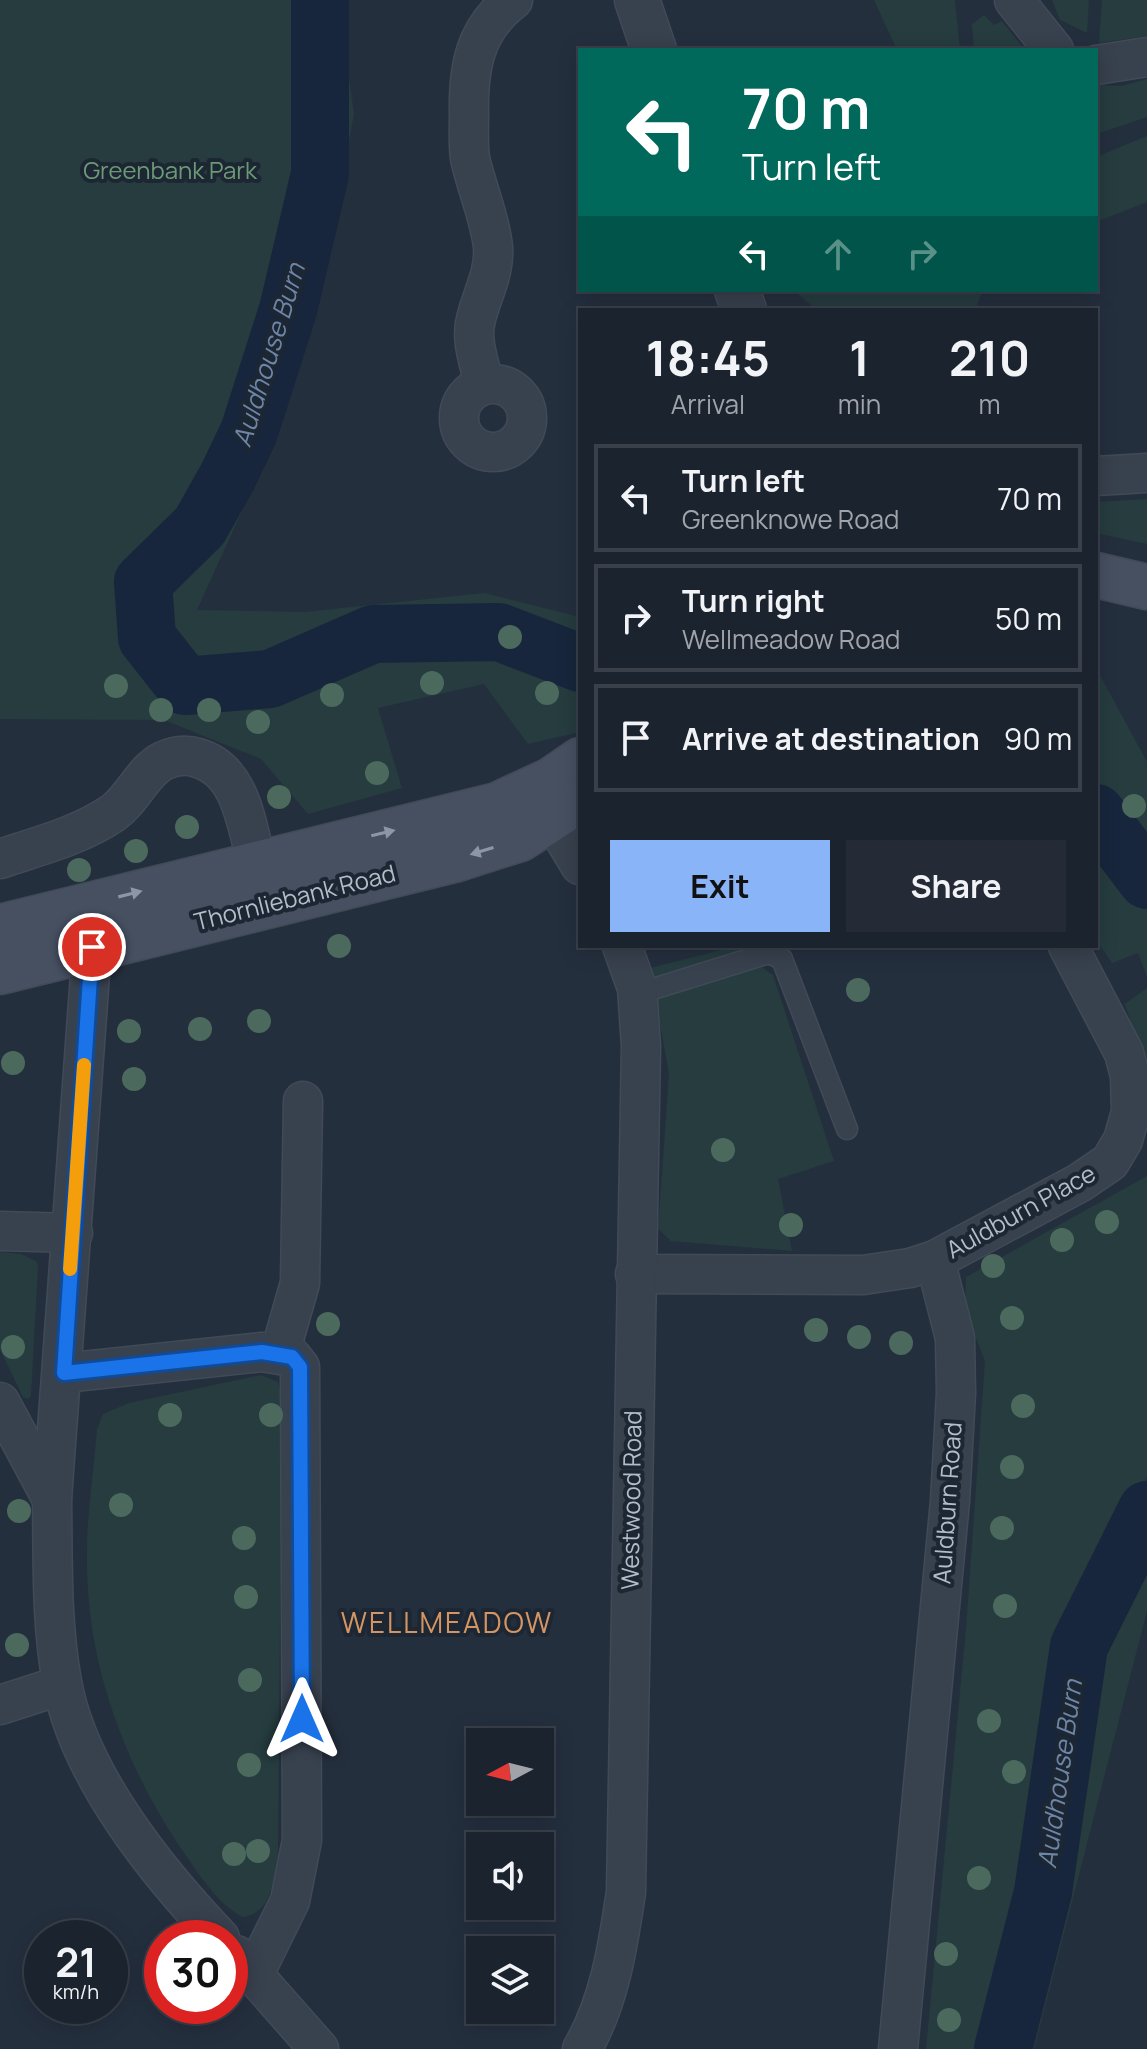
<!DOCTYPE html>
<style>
:root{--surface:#1b232e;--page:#242b36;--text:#f1f3f6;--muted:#a0a4aa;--line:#39404a;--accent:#8ab4f8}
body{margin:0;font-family:Manrope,sans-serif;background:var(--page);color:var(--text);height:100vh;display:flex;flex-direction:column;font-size:30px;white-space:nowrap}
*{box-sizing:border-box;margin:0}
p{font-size:26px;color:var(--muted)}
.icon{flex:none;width:44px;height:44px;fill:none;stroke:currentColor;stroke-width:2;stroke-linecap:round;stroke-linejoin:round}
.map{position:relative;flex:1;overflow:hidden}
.side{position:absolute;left:578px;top:308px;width:520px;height:640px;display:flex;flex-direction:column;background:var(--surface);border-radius:0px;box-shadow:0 4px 20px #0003,0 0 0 2px var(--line)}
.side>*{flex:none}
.top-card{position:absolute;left:578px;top:48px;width:520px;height:244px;border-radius:0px;box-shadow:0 4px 20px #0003,0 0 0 2px var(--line);background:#00695c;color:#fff;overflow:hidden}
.needle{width:52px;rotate:263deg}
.buttons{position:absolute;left:466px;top:1728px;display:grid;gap:16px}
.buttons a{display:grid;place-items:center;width:88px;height:88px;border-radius:0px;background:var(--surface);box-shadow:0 4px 20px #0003,0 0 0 2px var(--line);font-size:40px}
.speed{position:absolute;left:24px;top:1920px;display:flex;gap:16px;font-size:40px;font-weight:700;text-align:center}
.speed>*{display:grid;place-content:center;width:104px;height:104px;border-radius:50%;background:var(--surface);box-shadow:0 4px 20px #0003,0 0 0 2px var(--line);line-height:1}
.speed small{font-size:20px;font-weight:400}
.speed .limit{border:12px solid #d22;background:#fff;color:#111}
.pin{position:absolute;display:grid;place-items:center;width:68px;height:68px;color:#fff;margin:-34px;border:4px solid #fff;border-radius:50%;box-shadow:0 2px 8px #0007}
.me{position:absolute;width:88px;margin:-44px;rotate:0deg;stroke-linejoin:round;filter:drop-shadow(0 0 6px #0008)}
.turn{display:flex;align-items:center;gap:28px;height:168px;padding:0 32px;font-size:36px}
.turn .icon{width:104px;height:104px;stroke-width:2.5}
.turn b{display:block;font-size:56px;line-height:68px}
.lanes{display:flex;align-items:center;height:76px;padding:0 32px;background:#0003;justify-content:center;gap:40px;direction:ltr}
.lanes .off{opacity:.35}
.eta{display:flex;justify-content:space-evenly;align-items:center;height:136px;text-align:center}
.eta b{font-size:48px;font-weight:700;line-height:56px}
.button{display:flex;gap:16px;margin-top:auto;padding:16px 32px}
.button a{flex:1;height:92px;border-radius:0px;background:var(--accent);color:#111;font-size:32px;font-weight:700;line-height:92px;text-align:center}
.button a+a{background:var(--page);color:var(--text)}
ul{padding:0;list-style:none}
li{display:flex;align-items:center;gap:24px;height:108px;margin:0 16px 12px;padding:0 16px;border:4px solid var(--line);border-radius:0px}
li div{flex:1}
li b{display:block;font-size:30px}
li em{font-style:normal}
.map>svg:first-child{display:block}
.green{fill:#263c3f}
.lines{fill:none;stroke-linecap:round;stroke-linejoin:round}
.river{stroke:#17263c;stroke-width:58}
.service-casing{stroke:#414a57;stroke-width:23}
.minor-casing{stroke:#414a57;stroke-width:41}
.tertiary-casing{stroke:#414a57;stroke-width:47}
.secondary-casing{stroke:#414a57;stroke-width:47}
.service{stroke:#38414e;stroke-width:20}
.minor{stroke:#38414e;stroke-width:38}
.tertiary{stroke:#38414e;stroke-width:44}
.secondary{stroke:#465061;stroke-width:44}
.tree{fill:#4b6a5d}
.oneway{fill:#8e96a5}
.route-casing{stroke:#114b97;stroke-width:20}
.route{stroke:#1a73e8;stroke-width:14}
.slow{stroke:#f59e0b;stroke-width:14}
.labels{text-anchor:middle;stroke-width:8;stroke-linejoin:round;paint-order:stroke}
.park-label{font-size:24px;fill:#6b9a76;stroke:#1d2633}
.street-label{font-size:24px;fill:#b4bcc9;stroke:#1d2633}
.water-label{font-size:26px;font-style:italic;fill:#6d86a8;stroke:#1d2633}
.quarter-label{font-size:28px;letter-spacing:2px;fill:#d59563;stroke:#1d2633}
</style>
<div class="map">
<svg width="1147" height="2049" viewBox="0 0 1147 2049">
<rect width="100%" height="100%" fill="#242f3e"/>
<!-- green -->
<g class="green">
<path d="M0,0H338L354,114L327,259L288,365L237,486L251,491L197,610L305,612L484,593L580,617V732L528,744L484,684L378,708L402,788L308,814L261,759L164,720L0,719Z"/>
<path d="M874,0H955L960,50H897Z"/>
<path d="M1052,0H1089L1087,33L1060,20Z"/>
<path d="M1102,0H1147V36L1099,43Z"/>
<path d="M984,15L994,25L1002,21L1025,50H974L972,24Z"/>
<path d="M1147,79V117L1096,134V85L1122,86Z"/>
<path d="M1147,136V202L1096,222V157Z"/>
<path d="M793,290H983L975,310H817Z"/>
<path d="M1147,499V544L1096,533V502Z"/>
<path d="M1096,668L1147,762V977L1138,953L1112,963L1096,940Z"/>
<path d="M733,947L773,975L834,1161L778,1179L792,1251L671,1241L658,1229L669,1074L650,968Z"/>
<path d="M1147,988V1071L1125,1004Z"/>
<path d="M1147,1176V1477C1121,1539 1085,1595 1067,1661C1053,1708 1048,1756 1040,1805C1026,1887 1007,1969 987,2049H926L966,1629L985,1361L965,1310L966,1277Z"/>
<path d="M0,1252L21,1254L36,1261L38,1266L31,1396L28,1399L23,1397L0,1349Z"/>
<path d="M261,1375L278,1382L282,1394L278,1854C275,1878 272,1913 243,1917C216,1904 195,1868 178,1844C121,1757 85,1657 87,1551C87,1511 94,1470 97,1429L103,1414L129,1403Z"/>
<path d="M1147,1535V1611L1034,2049H1016L1107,1621Z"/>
</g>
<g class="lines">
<!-- river -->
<g class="river">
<path d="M320,0V174L288,310L249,432L228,476L200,526L143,582L147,638L185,686L270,679L373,634L499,632L580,663"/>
<path d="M1096,813L1147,880"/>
<path d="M1003,2049L1043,1892L1079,1646L1147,1510"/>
</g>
<!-- service casing -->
<g class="service-casing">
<path id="service" d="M637,994L769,953L782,959L847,1129"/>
</g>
<!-- minor casing -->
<g class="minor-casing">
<g id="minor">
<path d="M1014,0L1054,50"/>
<path d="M1096,65L1147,57"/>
<circle cx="493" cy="418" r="34"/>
<path d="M484,385C480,364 470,340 476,319C482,294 495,273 493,247C490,217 476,187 470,158C468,144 469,129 469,115C468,68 474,30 513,0"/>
<path d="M1096,476L1147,473"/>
<path d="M553,820L580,865"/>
<path d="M0,859C38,846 79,836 113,813C132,800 143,771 163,761C175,755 186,754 198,758C242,771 246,825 257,863"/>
<path d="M87,924L92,947L52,1499C53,1560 51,1622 62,1682C78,1774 157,1872 220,1938"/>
<path d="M0,1231L73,1233"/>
<path d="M935,1260L1079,1183L1110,1162L1123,1140L1131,1112L1130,1076L1124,1053L1068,946"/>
<path d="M635,1274L863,1275L910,1268L935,1260L955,1338L956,1393L950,1501L898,2049"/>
<path d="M280,1353L300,1283L303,1101"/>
<path d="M64,1373L262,1352L292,1357L300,1367L302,1840L290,1901L254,1974"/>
<path d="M0,1402L52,1499"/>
<path d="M0,1705L62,1685"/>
<path d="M236,1955L319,2049"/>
<path d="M582,2049C610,2001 618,1945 626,1892L641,1046L637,988L622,946"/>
</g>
</g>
<!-- tertiary casing -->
<g class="tertiary-casing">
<g id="tertiary">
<path d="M637,0L654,50"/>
<path d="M737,290L744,310"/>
</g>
</g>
<!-- secondary casing -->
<g class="secondary-casing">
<g id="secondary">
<path d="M1096,575L1147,587"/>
<path d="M0,927L497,805L551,780L580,760"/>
<path d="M0,972L454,860L520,839L580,800"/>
</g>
</g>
<!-- service -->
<use href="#service" class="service"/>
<!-- minor -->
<use href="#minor" class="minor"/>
<!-- tertiary -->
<use href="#tertiary" class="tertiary"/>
<!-- secondary -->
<use href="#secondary" class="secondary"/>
</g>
<!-- trees -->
<g class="tree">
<circle cx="510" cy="637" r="12"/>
<circle cx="432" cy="683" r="12"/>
<circle cx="116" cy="686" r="12"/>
<circle cx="547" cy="693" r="12"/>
<circle cx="332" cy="695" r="12"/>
<circle cx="161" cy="710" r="12"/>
<circle cx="209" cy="710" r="12"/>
<circle cx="258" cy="722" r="12"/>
<circle cx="377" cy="773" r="12"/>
<circle cx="279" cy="797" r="12"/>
<circle cx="1134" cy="806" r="12"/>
<circle cx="187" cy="827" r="12"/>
<circle cx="136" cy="851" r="12"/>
<circle cx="79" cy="870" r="12"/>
<circle cx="339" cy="946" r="12"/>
<circle cx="858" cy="990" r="12"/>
<circle cx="259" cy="1021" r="12"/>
<circle cx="200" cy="1029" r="12"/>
<circle cx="129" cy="1031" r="12"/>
<circle cx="13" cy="1063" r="12"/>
<circle cx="134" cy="1079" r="12"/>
<circle cx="723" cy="1150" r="12"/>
<circle cx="1107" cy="1222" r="12"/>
<circle cx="791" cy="1225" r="12"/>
<circle cx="1062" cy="1240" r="12"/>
<circle cx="993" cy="1266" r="12"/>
<circle cx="1012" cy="1318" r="12"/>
<circle cx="328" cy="1324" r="12"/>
<circle cx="816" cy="1330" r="12"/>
<circle cx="859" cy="1337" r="12"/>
<circle cx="901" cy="1343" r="12"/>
<circle cx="13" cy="1347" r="12"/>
<circle cx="1023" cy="1406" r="12"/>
<circle cx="170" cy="1415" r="12"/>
<circle cx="271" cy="1415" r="12"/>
<circle cx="1012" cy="1467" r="12"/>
<circle cx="121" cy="1505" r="12"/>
<circle cx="19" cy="1511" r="12"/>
<circle cx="1002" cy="1528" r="12"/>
<circle cx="244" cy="1538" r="12"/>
<circle cx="246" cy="1597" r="12"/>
<circle cx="1005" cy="1606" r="12"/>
<circle cx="17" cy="1645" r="12"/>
<circle cx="250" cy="1680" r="12"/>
<circle cx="989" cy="1721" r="12"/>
<circle cx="249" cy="1765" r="12"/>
<circle cx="1014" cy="1772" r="12"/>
<circle cx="258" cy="1851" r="12"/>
<circle cx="234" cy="1854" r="12"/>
<circle cx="979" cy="1878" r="12"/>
<circle cx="946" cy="1954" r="12"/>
<circle cx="949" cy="2020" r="12"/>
</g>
<!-- one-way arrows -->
<defs><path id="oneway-solid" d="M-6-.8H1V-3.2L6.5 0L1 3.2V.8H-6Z" transform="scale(2)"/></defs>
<g class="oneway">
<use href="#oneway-solid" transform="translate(383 833) rotate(-13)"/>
<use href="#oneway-solid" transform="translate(482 851) rotate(163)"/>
<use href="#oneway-solid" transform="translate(130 894) rotate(-14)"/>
</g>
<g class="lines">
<!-- route casing -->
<g class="route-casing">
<path id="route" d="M92,947L64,1373L262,1352L292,1357L300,1367L302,1719"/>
</g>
<!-- route -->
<use href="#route" class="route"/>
<!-- slow -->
<path class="slow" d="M70,1269L84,1065"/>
</g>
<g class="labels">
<!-- park labels -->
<g class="park-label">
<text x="170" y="179">Greenbank Park</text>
</g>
<!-- street labels -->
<g class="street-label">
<text transform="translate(295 898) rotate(-14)" y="8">Thornliebank Road</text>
<text transform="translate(1021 1212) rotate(-29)" y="8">Auldburn Place</text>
<text transform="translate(632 1500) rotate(-89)" y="8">Westwood Road</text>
<text transform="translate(948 1503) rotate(-86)" y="8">Auldburn Road</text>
</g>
<!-- water labels -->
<g class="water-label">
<text transform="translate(269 355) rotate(-73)" y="9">Auldhouse Burn</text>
<text transform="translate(1060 1774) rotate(-82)" y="9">Auldhouse Burn</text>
</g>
<!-- quarter labels -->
<g class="quarter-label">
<text x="447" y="1633">WELLMEADOW</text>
</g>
</g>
</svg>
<div class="buttons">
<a><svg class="needle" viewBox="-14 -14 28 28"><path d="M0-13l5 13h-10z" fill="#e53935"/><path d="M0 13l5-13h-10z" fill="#a0a4aa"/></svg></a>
<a><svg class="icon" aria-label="sound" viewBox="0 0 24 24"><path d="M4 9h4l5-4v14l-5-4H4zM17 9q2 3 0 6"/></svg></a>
<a><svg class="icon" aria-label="layers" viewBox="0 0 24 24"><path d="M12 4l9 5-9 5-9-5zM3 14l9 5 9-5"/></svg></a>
</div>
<div class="speed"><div>21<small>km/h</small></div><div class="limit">30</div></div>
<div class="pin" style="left:92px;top:947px;background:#d93025"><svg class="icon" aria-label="arrive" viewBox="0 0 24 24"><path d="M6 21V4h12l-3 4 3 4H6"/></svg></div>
<svg class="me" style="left:302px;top:1719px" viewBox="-20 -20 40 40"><path d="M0-17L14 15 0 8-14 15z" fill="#1a73e8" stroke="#fff" stroke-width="4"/></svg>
<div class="top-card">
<div class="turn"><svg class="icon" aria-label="left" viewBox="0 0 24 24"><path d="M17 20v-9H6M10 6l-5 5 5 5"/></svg><div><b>70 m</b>Turn left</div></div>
<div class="lanes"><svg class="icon" aria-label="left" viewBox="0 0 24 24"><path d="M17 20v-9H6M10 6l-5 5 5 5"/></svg><svg class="icon off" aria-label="ahead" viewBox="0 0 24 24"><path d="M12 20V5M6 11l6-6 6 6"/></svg><svg class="icon off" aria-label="right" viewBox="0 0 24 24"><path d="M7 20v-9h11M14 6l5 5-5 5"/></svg></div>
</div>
<section class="side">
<div class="eta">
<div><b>18:45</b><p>Arrival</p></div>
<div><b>1</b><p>min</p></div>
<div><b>210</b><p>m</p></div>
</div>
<ul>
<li><svg class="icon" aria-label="left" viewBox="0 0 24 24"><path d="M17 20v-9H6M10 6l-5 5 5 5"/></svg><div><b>Turn left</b><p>Greenknowe Road</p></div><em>70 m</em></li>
<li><svg class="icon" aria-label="right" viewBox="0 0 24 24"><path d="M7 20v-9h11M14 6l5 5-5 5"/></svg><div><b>Turn right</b><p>Wellmeadow Road</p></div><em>50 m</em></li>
<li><svg class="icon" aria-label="arrive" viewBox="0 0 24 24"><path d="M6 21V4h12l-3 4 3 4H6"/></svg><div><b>Arrive at destination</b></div><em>90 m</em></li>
</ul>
<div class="button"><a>Exit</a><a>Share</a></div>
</section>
</div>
